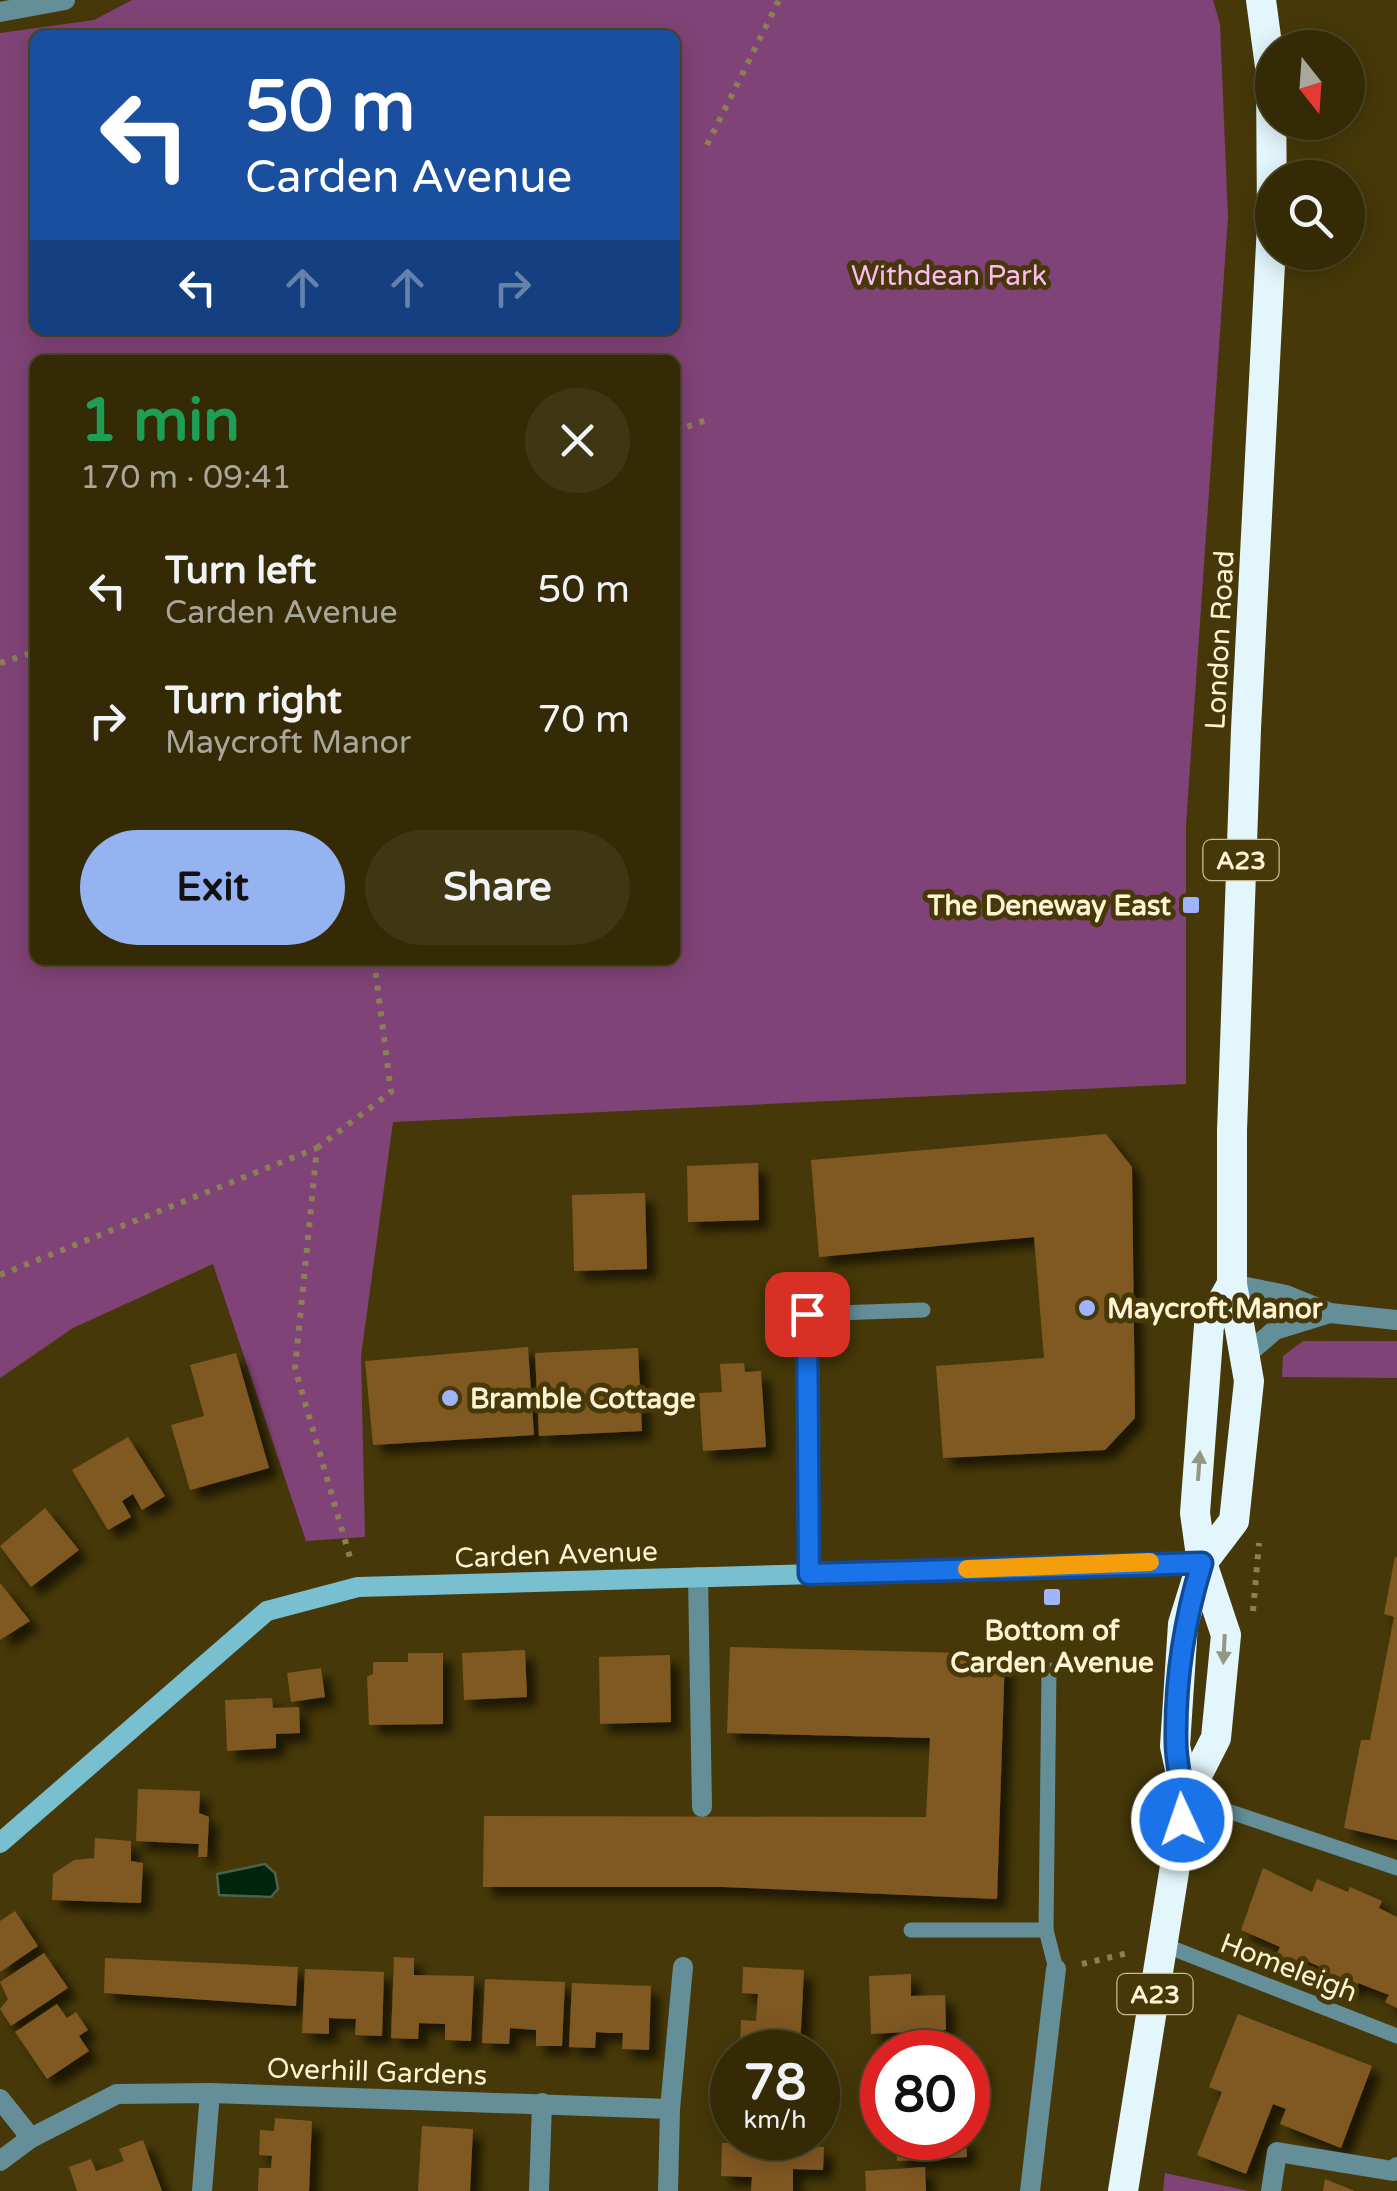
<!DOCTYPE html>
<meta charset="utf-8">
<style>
:root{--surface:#342a06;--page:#3f3614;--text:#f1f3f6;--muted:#a9a79b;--line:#4e4628;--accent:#95b2f1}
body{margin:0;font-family:"Varela Round",sans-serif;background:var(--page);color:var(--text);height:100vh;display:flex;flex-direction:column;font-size:38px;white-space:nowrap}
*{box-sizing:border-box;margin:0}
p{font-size:32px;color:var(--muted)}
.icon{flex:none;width:55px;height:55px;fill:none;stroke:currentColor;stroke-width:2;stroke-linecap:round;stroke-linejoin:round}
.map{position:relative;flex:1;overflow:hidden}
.drawer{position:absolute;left:30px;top:355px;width:650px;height:610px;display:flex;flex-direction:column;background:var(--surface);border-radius:15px;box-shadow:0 5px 25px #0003,0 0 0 2px var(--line)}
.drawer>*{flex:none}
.top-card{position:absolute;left:30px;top:30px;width:650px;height:305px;border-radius:15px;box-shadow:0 5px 25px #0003,0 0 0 2px var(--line);background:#1a4fa0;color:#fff;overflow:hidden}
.needle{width:65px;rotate:163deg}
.buttons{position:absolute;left:1255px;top:30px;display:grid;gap:20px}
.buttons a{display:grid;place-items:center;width:110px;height:110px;border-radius:50%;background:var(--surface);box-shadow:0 5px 25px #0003,0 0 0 2px var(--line);font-size:50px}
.speed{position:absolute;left:710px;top:2030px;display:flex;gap:20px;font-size:50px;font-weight:700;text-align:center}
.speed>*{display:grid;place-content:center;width:130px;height:130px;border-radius:50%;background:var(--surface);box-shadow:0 5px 25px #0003,0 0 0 2px var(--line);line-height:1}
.speed small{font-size:25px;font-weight:400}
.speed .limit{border:15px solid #d22;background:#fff;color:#111}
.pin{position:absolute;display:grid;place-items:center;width:85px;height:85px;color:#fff;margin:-42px;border-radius:20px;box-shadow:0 5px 15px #0006}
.me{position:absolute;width:110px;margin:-55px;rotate:357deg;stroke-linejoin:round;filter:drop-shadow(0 0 8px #0008)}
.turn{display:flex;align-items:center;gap:35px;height:210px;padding:0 50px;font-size:45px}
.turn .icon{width:130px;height:130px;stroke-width:2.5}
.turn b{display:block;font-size:70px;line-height:85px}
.lanes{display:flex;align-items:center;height:95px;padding:0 50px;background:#0003;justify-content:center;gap:50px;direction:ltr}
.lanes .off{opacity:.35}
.round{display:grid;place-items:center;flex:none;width:105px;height:105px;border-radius:52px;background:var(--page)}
.summary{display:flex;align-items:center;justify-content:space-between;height:170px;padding:0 50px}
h1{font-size:60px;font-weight:700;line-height:75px;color:#1e9e55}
.primary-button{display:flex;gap:20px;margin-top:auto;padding:20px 50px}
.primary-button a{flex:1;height:115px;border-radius:60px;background:var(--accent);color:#111;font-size:40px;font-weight:700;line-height:115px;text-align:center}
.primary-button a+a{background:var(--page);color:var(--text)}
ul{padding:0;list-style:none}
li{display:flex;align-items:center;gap:30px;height:130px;padding:0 50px}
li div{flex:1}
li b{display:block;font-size:38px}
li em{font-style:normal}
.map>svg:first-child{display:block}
.green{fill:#804377;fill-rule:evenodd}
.water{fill:#00240e;stroke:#4c6249;stroke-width:2.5}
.building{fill:#805920;filter:url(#shadow)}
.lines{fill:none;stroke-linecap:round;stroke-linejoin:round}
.path{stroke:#8b7f55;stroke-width:6;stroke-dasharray:5 8;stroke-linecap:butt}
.lane{stroke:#648f99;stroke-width:15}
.street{stroke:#648f99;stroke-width:20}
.secondary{stroke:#78bfcf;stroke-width:20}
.highway{stroke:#e2f6fb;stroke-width:30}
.oneway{fill:#949782}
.route-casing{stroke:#114b97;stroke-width:25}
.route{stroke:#1a73e8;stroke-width:18}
.slow{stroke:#f59e0b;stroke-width:18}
.poi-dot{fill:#a0b3fd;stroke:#463808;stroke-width:4}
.labels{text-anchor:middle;stroke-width:10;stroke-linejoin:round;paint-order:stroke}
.shield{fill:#463808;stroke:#c7bc97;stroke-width:2.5}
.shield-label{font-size:25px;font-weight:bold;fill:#fef4d4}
.park-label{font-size:28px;fill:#ffbaf3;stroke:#463808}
.street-label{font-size:28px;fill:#fef4d4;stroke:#463808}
.poi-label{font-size:28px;font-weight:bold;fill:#fef4d4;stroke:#463808;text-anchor:start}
</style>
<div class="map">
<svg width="1397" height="2191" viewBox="0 0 1397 2191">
<defs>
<filter id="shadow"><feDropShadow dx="9" dy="9" stdDeviation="5" flood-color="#0009"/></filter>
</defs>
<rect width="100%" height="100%" fill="#463808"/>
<!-- green -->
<g class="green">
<path d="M132,0H1213L1220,24L1228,217L1186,825V1084L393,1122L361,1356L365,1537L306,1541L213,1264L73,1328L0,1378V33L94,20ZM35,35H675V330H35ZM35,360H675V960H35Z"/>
<path d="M1303,1341H1397V1378L1282,1377L1283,1356Z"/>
<path d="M1165,2173L1248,2191H1163Z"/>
</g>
<!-- water -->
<path class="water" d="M265,1864L275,1873L278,1889L271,1897L219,1895L217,1874Z"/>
<!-- building -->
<g class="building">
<path d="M1106,1134L1132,1167L1135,1418L1105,1450L943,1458L936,1366L1044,1358L1034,1237L819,1257L811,1160Z"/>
<path d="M758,1163L759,1220L688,1222L687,1166Z"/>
<path d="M645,1193L647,1269L574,1271L572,1195Z"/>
<path d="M528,1347L534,1435L373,1445L365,1361Z"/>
<path d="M638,1348L642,1431L539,1436L535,1353Z"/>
<path d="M236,1353L269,1468L190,1490L171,1425L204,1416L190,1365Z"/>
<path d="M744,1363L745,1372L761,1371L766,1447L703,1451L699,1393L722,1392L720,1364Z"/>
<path d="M128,1437L165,1496L142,1510L133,1494L122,1501L131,1517L108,1530L72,1470Z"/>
<path d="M45,1508L79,1550L31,1587L0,1546Z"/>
<path d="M1395,1557H1397V1840L1344,1828L1361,1740H1370L1394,1617L1384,1614Z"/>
<path d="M0,1583L30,1621L0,1640Z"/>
<path d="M730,1647L1005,1654L997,1899L724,1887H483L484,1816L926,1817L930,1738L727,1733Z"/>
<path d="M525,1650L527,1697L464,1700L462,1653Z"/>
<path d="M408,1653H443V1724L369,1725L367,1677L373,1674V1662H408Z"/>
<path d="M670,1655L671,1722L600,1724L599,1657Z"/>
<path d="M321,1668L325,1697L291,1702L287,1673Z"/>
<path d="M272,1698L273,1708L299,1707L300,1733L276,1734V1748L227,1751L225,1700Z"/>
<path d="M138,1789L200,1791L199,1813L209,1817L207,1857H198L199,1844L136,1841Z"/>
<path d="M95,1838L131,1841V1861L143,1863L141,1903L52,1900L53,1874L74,1860L94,1858Z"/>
<path d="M1263,1868L1312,1892L1317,1879L1348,1892L1350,1887L1382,1901L1379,1908L1397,1917V2008L1385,2002L1389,1995L1358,1983L1356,1989L1323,1977L1326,1970L1307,1961L1303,1972L1274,1959L1280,1947L1241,1930Z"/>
<path d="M15,1911L38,1946L0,1972V1921Z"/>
<path d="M44,1953L68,1988L11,2026L0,2009L8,1999L0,1982Z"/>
<path d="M394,1957L414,1958V1975L474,1976L471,2041L445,2040V2024L419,2023L418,2039L391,2038Z"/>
<path d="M105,1958L298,1967L296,2006L104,1993Z"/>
<path d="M743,1967L804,1970L800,2049L740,2047L741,2020L756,2021L758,1994L742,1993Z"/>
<path d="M305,1969L384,1972L382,2036L355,2035L356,2019L329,2018V2034L302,2033Z"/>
<path d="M911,1974V1996L945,1995L946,2030L871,2034L869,1976Z"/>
<path d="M485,1979L565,1982L562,2046H536V2030L510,2028L509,2044L482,2043Z"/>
<path d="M572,1983L651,1986L649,2050L622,2049L623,2033H609L596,2032L595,2048L569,2047Z"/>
<path d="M57,2004L67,2018L76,2012L88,2030L79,2036L89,2051L47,2079L15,2032Z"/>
<path d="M1238,2014L1372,2066L1341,2148L1280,2124L1286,2109L1273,2104L1246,2174L1197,2155L1222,2092L1209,2087Z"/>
<path d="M946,2041V2052H907L906,2043Z"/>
<path d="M979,2061L980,2093L968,2094V2062Z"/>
<path d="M275,2118L312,2121L309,2191H258L259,2168H271L272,2156L259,2155L260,2130L274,2131Z"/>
<path d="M422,2126L473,2129L470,2191H418Z"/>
<path d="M896,2138H966L967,2157L897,2161Z"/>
<path d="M143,2140L162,2191H77L69,2167L91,2159L96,2171L111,2166L124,2161L119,2149Z"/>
<path d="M722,2143L824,2147L823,2170L793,2169V2191H751L752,2177L721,2176Z"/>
<path d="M925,2167L926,2191H866L865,2171Z"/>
<path d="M1325,2179L1355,2191H1323Z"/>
</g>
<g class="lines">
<!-- path -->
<g class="path">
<path d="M707,145L779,0"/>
<path d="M675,431L709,419"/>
<path d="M0,663L35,652"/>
<path d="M317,1148L391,1092L374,960"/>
<path d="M0,1275L317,1148L295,1368L351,1561"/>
<path d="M1253,1611L1259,1543"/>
<path d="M1082,1964L1128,1953"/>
</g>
<!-- lane -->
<g class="lane">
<path d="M809,1575L807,1314L923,1310"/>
<path d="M1049,1670L1046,1930L1056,1969"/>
<path d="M1186,1797L1397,1868"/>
<path d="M911,1930H1046"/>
<path d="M1164,1945L1397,2036"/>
</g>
<!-- street -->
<g class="street">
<path d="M0,12L65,0"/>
<path d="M1232,1284L1286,1295L1330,1313L1397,1320"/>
<path d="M1247,1354L1275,1330L1330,1313"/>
<path d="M698,1577L702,1807"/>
<path d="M0,2099L31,2138L117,2094L210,2093L670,2109L668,2191"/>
<path d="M670,2109L683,1967"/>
<path d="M0,2161L31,2138"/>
<path d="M202,2191L210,2093"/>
<path d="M539,2191L542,2103"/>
<path d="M1030,2191L1056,1969"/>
<path d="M1271,2191L1277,2152L1393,2171L1397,2167"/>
</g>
<!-- secondary -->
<path class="secondary" d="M0,1843L267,1611L358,1587L1202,1563"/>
<!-- highway -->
<g class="highway">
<path d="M1186,1797L1216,1738L1226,1635L1202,1563L1195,1513L1209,1325L1232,1284"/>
<path d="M1123,2191L1186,1797L1175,1746L1183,1624L1202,1563L1234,1521L1249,1381L1232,1284V1131L1246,729L1272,225L1271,74L1261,0"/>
</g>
</g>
<!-- one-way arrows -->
<defs><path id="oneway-solid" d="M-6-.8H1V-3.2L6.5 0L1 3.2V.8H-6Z" transform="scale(2.5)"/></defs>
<g class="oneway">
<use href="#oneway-solid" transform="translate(1199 1466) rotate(-86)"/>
<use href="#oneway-solid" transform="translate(1224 1649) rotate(93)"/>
</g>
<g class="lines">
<!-- route casing -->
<g class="route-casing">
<path id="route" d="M807,1314L809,1574L1202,1563C1184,1621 1175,1680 1176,1742C1176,1769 1186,1792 1182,1820"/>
</g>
<!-- route -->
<use href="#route" class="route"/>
<!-- slow -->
<path class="slow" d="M967,1569L1150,1562"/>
</g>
<!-- markers -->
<g class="poi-dot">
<rect x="1181" y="895" width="20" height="20" rx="5"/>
<circle cx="1087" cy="1308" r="10"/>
<circle cx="450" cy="1398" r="10"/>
<rect x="1042" y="1587" width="20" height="20" rx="5"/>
</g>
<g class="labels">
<!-- shield labels -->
<g class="shield">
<rect x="1203.5" y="840" width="75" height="40" rx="8"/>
<rect x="1117.5" y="1974" width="75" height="40" rx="8"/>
</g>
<g class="shield-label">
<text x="1241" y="869">A23</text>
<text x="1155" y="2003">A23</text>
</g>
<!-- park labels -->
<g class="park-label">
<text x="949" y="285">Withdean Park</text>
</g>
<!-- street labels -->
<g class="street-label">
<text transform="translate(1219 640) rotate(-87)" y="10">London Road</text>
<text transform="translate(556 1554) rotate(-2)" y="10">Carden Avenue</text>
<text transform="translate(1289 1967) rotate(21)" y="10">Homeleigh</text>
<text transform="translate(377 2071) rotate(2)" y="10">Overhill Gardens</text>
</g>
<!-- poi labels -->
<g class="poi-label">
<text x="1171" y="915" text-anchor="end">The Deneway East</text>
<text x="1107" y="1318">Maycroft Manor</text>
<text x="470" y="1408">Bramble Cottage</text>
<text x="1052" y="1640" text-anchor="middle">Bottom of<tspan x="1052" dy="32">Carden Avenue</tspan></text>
</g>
</g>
</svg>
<div class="buttons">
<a><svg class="needle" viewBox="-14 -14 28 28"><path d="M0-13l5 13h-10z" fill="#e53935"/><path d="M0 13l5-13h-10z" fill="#a9a79b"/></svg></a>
<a><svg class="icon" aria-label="search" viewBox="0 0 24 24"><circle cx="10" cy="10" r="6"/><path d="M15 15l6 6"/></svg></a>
</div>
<div class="speed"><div>78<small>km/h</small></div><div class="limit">80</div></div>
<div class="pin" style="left:807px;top:1314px;background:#d93025"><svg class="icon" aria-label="arrive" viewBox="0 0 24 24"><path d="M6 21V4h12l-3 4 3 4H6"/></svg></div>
<svg class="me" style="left:1182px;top:1820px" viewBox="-20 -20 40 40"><circle r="17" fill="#1a73e8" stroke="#fff" stroke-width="3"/><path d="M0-11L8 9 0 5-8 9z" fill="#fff"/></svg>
<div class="top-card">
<div class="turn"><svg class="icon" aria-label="left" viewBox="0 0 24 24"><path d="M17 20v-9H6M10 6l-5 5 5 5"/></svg><div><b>50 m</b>Carden Avenue</div></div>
<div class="lanes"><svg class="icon" aria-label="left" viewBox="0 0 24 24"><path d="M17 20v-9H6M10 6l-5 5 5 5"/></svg><svg class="icon off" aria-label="ahead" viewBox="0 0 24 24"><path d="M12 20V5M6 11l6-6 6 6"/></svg><svg class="icon off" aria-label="ahead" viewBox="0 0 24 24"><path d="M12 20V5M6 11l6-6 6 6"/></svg><svg class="icon off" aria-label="right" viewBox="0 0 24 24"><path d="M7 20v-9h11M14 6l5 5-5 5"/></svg></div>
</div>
<section class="drawer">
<div class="summary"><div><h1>1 min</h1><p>170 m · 09:41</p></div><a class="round"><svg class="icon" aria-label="close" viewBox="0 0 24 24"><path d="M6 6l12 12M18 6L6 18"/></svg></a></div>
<ul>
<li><svg class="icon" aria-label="left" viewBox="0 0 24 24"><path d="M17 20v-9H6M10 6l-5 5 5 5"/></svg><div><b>Turn left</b><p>Carden Avenue</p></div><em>50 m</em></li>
<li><svg class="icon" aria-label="right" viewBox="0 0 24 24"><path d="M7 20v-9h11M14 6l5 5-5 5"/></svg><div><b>Turn right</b><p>Maycroft Manor</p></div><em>70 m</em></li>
</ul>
<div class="primary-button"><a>Exit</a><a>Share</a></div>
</section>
</div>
